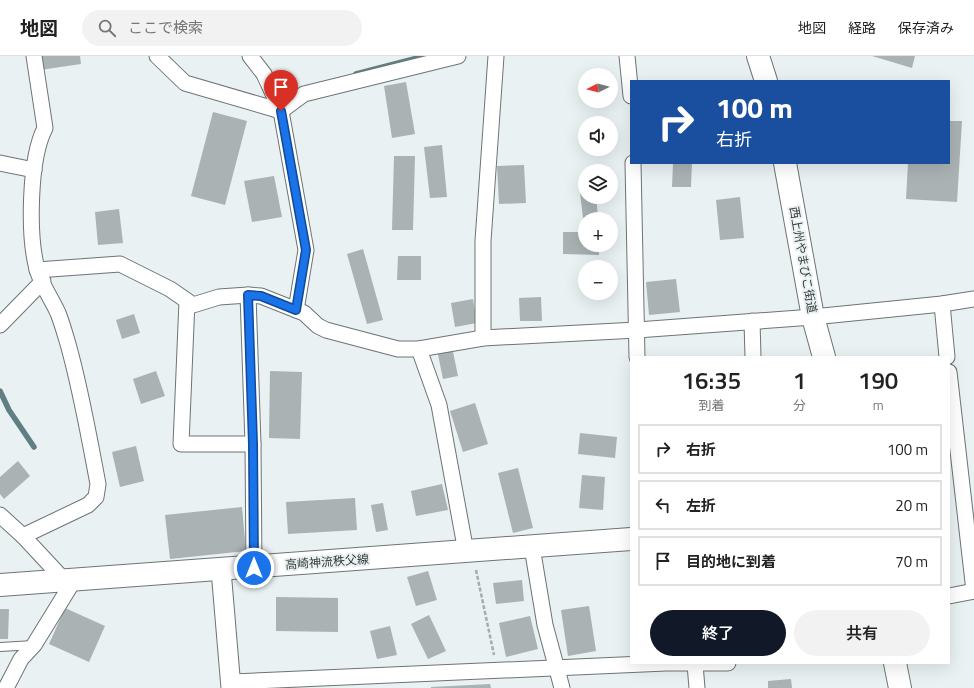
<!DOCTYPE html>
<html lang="ja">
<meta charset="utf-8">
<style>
:root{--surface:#fff;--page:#f2f2f2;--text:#222;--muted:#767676;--line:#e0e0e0;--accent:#111827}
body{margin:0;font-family:"Titillium Web","Noto Sans JP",sans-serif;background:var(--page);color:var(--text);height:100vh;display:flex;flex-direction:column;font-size:15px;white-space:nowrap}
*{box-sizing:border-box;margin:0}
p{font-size:13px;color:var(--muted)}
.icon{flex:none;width:22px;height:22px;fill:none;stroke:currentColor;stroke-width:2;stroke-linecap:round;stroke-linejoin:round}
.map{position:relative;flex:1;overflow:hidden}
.side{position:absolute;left:630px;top:300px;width:320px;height:308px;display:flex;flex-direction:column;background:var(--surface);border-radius:0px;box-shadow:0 4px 16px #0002}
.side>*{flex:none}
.banner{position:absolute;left:630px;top:24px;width:320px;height:84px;border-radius:0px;box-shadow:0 4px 16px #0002;background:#1a4fa0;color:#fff;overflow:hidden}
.needle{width:26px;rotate:264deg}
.controls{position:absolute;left:578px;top:12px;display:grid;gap:8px}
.controls a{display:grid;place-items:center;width:40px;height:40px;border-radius:50%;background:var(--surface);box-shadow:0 4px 16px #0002;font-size:20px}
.pin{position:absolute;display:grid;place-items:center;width:34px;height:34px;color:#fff;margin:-41px -17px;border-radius:50% 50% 50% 0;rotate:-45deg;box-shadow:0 0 4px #0007}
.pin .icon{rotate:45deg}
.me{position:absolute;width:44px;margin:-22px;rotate:0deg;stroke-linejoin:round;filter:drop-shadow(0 0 3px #0008)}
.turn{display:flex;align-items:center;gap:14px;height:84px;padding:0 20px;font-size:18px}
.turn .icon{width:52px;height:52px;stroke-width:2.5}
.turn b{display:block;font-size:28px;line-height:34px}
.eta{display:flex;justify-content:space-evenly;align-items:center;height:68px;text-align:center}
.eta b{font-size:24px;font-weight:600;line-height:28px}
.cta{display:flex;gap:8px;margin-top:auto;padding:8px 20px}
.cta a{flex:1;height:46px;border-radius:24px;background:var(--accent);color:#fff;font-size:16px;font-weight:600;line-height:46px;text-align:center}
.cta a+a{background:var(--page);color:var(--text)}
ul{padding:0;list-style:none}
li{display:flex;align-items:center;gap:12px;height:50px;margin:0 8px 6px;padding:0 12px;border:2px solid var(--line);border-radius:0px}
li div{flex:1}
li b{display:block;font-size:15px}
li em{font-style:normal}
header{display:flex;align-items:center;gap:24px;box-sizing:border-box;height:56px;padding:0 20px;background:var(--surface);border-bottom:1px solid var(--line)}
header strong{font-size:19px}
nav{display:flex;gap:22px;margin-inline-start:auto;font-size:14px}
.search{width:280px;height:36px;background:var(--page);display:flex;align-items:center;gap:10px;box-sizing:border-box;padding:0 14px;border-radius:22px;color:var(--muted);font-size:15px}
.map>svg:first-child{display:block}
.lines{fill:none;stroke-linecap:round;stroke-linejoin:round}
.stream{stroke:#5f7f82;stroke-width:5.5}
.building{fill:#aab2b3}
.service-casing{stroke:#6d7475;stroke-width:10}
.minor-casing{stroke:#6d7475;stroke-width:17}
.tertiary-casing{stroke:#6d7475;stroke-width:21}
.primary-casing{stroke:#6d7475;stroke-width:24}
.trunk-casing{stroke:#6d7475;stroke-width:24}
.path{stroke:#a6acad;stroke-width:2.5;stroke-dasharray:4 2;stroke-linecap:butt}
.service{stroke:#fff;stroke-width:8}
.minor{stroke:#fff;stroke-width:15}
.tertiary{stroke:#fff;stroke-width:19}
.primary{stroke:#fff;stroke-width:22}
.trunk{stroke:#fff;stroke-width:22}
.route-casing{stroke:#114b97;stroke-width:10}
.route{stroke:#1a73e8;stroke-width:7}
.labels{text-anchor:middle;stroke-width:4;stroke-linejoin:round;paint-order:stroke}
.street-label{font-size:12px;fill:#373a3b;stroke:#e9f1f2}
</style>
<header>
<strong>地図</strong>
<div class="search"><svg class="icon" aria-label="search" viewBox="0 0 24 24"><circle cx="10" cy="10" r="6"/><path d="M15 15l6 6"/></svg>ここで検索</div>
<nav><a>地図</a><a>経路</a><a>保存済み</a></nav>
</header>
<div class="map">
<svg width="974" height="632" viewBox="0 0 974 632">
<rect width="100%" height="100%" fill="#e9f1f2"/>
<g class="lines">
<!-- stream -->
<g class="stream">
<path d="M356,18L425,0"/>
<path d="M277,44L287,41L296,35"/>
<path d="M0,335L9,354L34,391"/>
</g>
</g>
<!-- building -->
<g class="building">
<path d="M38,0H80L81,8L40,14Z"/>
<path d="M872,0H915L912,12Z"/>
<path d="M406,26L415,78L392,82L384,30Z"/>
<path d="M213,56L247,65L225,149L191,140Z"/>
<path d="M949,65H962L957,146L906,143L908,107H949Z"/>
<path d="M442,89L447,141L430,142L424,91Z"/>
<path d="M394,100H415L413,174H392Z"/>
<path d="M673,107H692L691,131H672Z"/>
<path d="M524,109L526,147L499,148L497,110Z"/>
<path d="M274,120L282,161L252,166L244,125Z"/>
<path d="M585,127V141H596L598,160L583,162L579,128Z"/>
<path d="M740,141L744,182L720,184L716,144Z"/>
<path d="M119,153L123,187L98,189L95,156Z"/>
<path d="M563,176H585V189H599V199L563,198Z"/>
<path d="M363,193L383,264L367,268L347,198Z"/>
<path d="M398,200H421V224H397Z"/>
<path d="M676,223L680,256L649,259L646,226Z"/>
<path d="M541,241L542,265H520L519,242Z"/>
<path d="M473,243L477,267L455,271L451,247Z"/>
<path d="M134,258L140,277L122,283L116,264Z"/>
<path d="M451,286L458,320L443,323L436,289Z"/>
<path d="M156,315L165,340L141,348L133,323Z"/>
<path d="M270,315L302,316L300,383L269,382Z"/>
<path d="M475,347L488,388L463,396L450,355Z"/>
<path d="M580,377L617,381L615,402L578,398Z"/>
<path d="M136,390L144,425L120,431L112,396Z"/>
<path d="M18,405L30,420L4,443L0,438V421Z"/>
<path d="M518,412L533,472L513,477L498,417Z"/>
<path d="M582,419L605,421L603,454L579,452Z"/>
<path d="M442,428L448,454L416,460L411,435Z"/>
<path d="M355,442L357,474L288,478L286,446Z"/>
<path d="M383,447L388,474L376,476L371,449Z"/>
<path d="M242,451L246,495L170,503L165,459Z"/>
<path d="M428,515L437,544L416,550L407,521Z"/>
<path d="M522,524L524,545L496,548L493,527Z"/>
<path d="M276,541L338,542V576L276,575Z"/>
<path d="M589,550L596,595L568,600L561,554Z"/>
<path d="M65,552L105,570L89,606L49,588Z"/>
<path d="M0,553H9L8,583H0Z"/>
<path d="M429,559L446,595L428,603L411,568Z"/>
<path d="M530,560L538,593L506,601L499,567Z"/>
<path d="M390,570L397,599L377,603L370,575Z"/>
<path d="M791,623L792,632H768V625Z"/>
<path d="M490,628L491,632H431V631Z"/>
</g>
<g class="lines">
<!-- service casing -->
<g class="service-casing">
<path id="service" d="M0,591L34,589"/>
</g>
<!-- minor casing -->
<g class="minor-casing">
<g id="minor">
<path d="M157,0L185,27L281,55L304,38L458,0"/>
<path d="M250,0L264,18L281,55L306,194L296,254"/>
<path d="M627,0L631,40"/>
<path d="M0,107L34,114"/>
<path d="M633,107L637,301"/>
<path d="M37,214L120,208L170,233L193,249L219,241L248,239L261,240L304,257L318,270L326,274L398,293H419L483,282L637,274L813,261L942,248L974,243"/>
<path d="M248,239L253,388L254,512"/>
<path d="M187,245L181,388H253"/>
<path d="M942,248L947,301"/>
<path d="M752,265L753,301"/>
<path d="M0,269L43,225"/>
<path d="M483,282V185L496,0"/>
<path d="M419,293L439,349L466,496"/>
<path d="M949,316L974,535"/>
<path d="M0,459L23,480L64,524"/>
<path d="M23,480L88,449L96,441L98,428C89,381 81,334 68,288C65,278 62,267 58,257C51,242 41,228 37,213C28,179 29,103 45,72L34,0"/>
<path d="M532,491L545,569L562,632"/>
<path d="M949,540L974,535"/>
<path d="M695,608L697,632"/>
<path d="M231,626L666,607H728"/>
<path d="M6,632L21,603L34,589L74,524"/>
</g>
</g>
<!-- tertiary casing -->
<g class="tertiary-casing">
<path id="tertiary" d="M221,514L231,632"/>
</g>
<!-- primary casing -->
<g class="primary-casing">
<path id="primary" d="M0,529L631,483"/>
</g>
<!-- trunk casing -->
<g class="trunk-casing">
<g id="trunk">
<path d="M758,0L766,25"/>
<path d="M785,107L813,261L824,301"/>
<path d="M895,607L900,632"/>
</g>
</g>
<!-- path -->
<path class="path" d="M476,514L494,599"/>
<!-- service -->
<use href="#service" class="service"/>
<!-- minor -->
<use href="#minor" class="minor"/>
<!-- tertiary -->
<use href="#tertiary" class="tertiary"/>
<!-- primary -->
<use href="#primary" class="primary"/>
<!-- trunk -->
<use href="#trunk" class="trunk"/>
</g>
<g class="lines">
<!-- route casing -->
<g class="route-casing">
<path id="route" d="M254,512L253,388L248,239L261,240L296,254L306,194L281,55"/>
</g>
<!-- route -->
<use href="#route" class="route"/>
</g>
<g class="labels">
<!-- street labels -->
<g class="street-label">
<text transform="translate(803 204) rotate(80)" y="4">西上州やまびこ街道</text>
<text transform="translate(327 506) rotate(-4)" y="4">高崎神流秩父線</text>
</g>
</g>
</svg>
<div class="controls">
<a><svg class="needle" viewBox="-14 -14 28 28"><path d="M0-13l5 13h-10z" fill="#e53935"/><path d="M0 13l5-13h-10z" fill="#767676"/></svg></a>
<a><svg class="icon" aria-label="sound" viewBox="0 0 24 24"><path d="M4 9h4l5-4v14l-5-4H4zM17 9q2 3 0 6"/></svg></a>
<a><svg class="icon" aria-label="layers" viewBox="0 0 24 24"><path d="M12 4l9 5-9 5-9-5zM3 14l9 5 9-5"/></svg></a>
<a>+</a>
<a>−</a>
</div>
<div class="pin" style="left:281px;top:55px;background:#d93025"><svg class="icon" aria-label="arrive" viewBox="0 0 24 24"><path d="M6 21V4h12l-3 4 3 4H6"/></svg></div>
<svg class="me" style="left:254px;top:512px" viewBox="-20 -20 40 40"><circle r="17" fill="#1a73e8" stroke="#fff" stroke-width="3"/><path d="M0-11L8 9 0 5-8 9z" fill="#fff"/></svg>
<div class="banner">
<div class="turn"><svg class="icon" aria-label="right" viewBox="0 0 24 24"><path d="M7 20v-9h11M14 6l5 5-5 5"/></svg><div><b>100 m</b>右折</div></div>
</div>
<section class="side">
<div class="eta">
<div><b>16:35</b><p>到着</p></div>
<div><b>1</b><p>分</p></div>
<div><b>190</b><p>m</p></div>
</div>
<ul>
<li><svg class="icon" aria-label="right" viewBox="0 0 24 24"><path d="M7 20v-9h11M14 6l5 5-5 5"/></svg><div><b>右折</b></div><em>100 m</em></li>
<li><svg class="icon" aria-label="left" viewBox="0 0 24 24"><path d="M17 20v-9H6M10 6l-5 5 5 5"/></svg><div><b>左折</b></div><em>20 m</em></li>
<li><svg class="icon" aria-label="arrive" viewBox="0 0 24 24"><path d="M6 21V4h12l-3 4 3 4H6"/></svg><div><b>目的地に到着</b></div><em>70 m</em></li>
</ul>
<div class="cta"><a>終了</a><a>共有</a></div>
</section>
</div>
